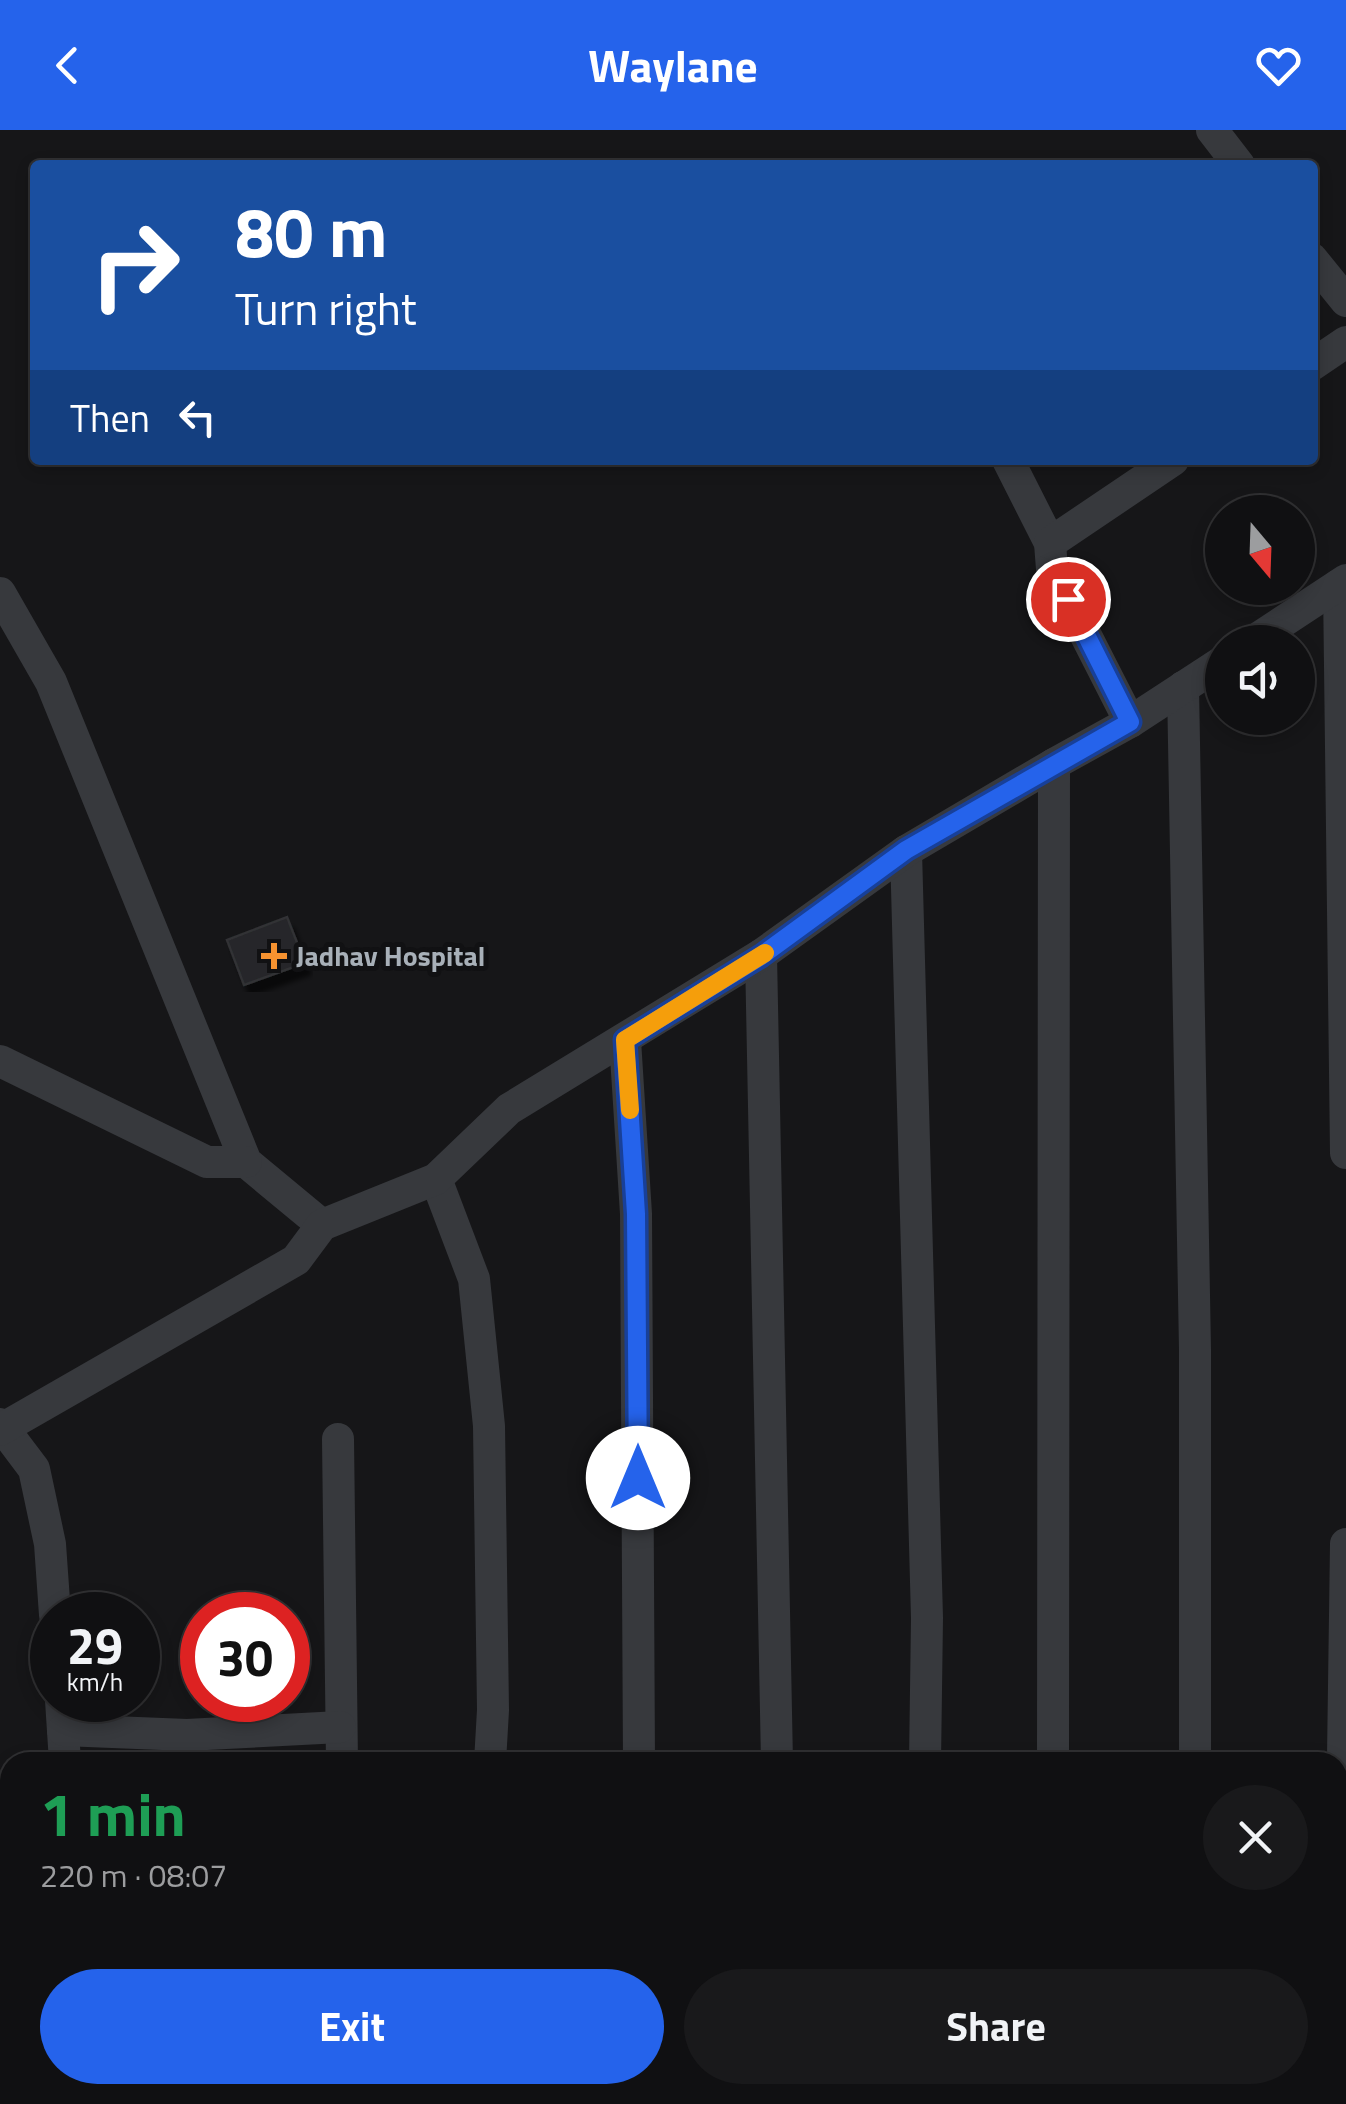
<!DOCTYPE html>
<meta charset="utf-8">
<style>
:root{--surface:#101012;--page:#19191b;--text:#f1f3f6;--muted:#9c9d9f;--line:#303032;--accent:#2563eb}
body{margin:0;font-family:"Titillium Web",sans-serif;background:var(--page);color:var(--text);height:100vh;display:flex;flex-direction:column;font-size:38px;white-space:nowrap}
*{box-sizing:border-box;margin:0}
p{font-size:32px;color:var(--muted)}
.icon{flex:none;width:55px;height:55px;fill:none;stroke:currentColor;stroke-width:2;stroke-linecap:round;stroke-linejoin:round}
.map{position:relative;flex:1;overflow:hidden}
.panel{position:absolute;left:0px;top:1622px;width:1348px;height:352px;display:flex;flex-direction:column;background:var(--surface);border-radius:30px 30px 0 0;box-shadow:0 5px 15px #0003,0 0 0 2px var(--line)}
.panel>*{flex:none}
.guide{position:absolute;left:30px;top:30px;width:1288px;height:305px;border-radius:10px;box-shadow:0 5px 15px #0003,0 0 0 2px var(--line);background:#1a4fa0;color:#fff;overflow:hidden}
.needle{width:65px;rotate:161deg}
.controls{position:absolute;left:1205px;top:365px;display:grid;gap:20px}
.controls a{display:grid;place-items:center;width:110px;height:110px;border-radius:50%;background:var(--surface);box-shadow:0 5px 15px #0003,0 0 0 2px var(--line);font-size:50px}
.speed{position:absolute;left:30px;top:1462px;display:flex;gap:20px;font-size:50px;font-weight:700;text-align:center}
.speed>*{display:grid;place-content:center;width:130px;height:130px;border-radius:50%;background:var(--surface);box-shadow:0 5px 15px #0003,0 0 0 2px var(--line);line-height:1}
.speed small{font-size:25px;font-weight:400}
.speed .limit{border:15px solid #d22;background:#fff;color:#111}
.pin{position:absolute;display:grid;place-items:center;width:85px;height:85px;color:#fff;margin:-42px;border:5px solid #fff;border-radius:50%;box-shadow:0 2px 10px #0007}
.me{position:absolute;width:110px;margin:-55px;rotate:0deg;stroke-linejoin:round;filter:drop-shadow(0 0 8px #0008)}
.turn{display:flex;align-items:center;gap:35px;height:210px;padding:0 40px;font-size:45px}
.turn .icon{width:130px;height:130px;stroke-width:2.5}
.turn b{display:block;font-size:70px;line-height:85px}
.then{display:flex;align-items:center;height:95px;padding:0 40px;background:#0003;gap:20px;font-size:38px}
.round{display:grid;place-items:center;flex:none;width:105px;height:105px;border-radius:52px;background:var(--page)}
.headline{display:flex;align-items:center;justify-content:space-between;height:170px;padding:0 40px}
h1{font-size:60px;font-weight:700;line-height:75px;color:#1e9e55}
.action{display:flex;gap:20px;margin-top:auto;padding:20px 40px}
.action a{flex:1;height:115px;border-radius:60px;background:var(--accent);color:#fff;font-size:40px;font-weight:700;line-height:115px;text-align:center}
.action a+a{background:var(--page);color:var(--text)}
header{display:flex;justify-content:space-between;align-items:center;height:130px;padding:0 40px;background:var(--accent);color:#fff;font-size:45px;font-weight:700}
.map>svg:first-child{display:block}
.building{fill:#262729;stroke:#303134;stroke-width:2.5;filter:url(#shadow)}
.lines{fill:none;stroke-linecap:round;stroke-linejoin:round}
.minor{stroke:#37393d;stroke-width:32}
.route-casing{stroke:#184099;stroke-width:25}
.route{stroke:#2563eb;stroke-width:18}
.slow{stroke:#f59e0b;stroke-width:18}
.poi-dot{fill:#f69230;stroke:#111113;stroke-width:4}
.labels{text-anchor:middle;stroke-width:10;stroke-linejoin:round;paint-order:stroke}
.poi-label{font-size:28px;font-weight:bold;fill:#a8b0b8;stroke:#111113;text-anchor:start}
</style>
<header><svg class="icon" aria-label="back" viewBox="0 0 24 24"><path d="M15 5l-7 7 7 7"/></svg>Waylane<svg class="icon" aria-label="heart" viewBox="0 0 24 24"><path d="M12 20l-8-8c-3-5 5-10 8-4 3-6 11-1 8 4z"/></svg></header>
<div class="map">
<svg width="1346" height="1974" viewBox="0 0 1346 1974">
<defs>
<filter id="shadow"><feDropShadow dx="6" dy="11" stdDeviation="2.5" flood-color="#0009"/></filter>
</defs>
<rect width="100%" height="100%" fill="#161618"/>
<!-- building -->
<path class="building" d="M287,787L305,833L244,855L227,810Z"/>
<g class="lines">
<!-- minor -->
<g class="minor">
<path d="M1212,0L1239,35"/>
<path d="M1312,129L1346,171"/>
<path d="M1312,235L1346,212"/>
<path d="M1008,330L1050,413L1052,439L1130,592"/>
<path d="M1050,413L1173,330"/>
<path d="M1339,455L1346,1023"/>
<path d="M0,463L51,552L246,1032L322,1095"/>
<path d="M1252,512L1346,450"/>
<path d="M1183,557L1195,1220V1632"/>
<path d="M906,721L927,1488L925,1632"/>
<path d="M761,825L777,1632"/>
<path d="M625,910L636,1084L639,1632"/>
<path d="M0,931L207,1032H246"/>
<path d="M436,1049L474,1149L489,1296L493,1580L490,1632"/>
<path d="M0,1294L34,1339L50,1414L55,1485"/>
<path d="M0,1300L296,1130L322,1095L436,1049L509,979L761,825L906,721L1054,634"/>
<path d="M338,1309L342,1632"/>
<path d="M61,1570L65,1632"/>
<path d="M63,1600L187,1605L340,1597"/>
<path d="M1053,1632L1054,634L1130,592L1222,532"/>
<path d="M1338,1720L1342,1697L1346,1414"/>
<path d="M1338,1876L1339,1974"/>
<path d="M486,1965V1974"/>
<path d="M1195,1965V1974"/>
<path d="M638,1974V1965"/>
<path d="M760,1974V1965"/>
<path d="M920,1974V1965"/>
<path d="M1053,1974V1965"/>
</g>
</g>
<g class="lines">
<!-- route casing -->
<g class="route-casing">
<path id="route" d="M638,1348L636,1084L625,910L761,826L906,720L1130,592L1068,469"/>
</g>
<!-- route -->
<use href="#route" class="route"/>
<!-- slow -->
<path class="slow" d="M630,980L625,910L765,823"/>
</g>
<!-- markers -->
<path class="poi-dot" d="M269 811h10v10h10v10h-10v10h-10v-10h-10v-10h10z"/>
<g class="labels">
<!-- poi labels -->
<g class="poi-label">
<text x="296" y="836">Jadhav Hospital</text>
</g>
</g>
</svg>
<div class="controls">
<a><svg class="needle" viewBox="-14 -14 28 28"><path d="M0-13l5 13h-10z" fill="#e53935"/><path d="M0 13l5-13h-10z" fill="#9c9d9f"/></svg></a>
<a><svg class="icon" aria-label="sound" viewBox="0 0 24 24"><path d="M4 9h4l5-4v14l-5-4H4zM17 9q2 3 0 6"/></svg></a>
</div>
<div class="speed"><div>29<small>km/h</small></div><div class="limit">30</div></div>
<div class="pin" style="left:1068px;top:469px;background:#d93025"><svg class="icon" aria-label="arrive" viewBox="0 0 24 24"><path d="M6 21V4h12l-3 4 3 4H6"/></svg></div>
<svg class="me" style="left:638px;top:1348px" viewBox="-20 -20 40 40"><circle r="19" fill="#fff"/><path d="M0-13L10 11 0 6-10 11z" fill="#2563eb"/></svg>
<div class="guide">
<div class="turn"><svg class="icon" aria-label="right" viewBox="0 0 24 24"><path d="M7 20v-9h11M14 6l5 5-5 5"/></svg><div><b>80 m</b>Turn right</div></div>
<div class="then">Then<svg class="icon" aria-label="left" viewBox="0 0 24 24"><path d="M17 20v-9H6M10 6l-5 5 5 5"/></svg></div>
</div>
<section class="panel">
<div class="headline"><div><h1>1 min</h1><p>220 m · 08:07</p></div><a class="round"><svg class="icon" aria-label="close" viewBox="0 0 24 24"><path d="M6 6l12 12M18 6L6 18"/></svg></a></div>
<div class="action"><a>Exit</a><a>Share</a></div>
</section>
</div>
